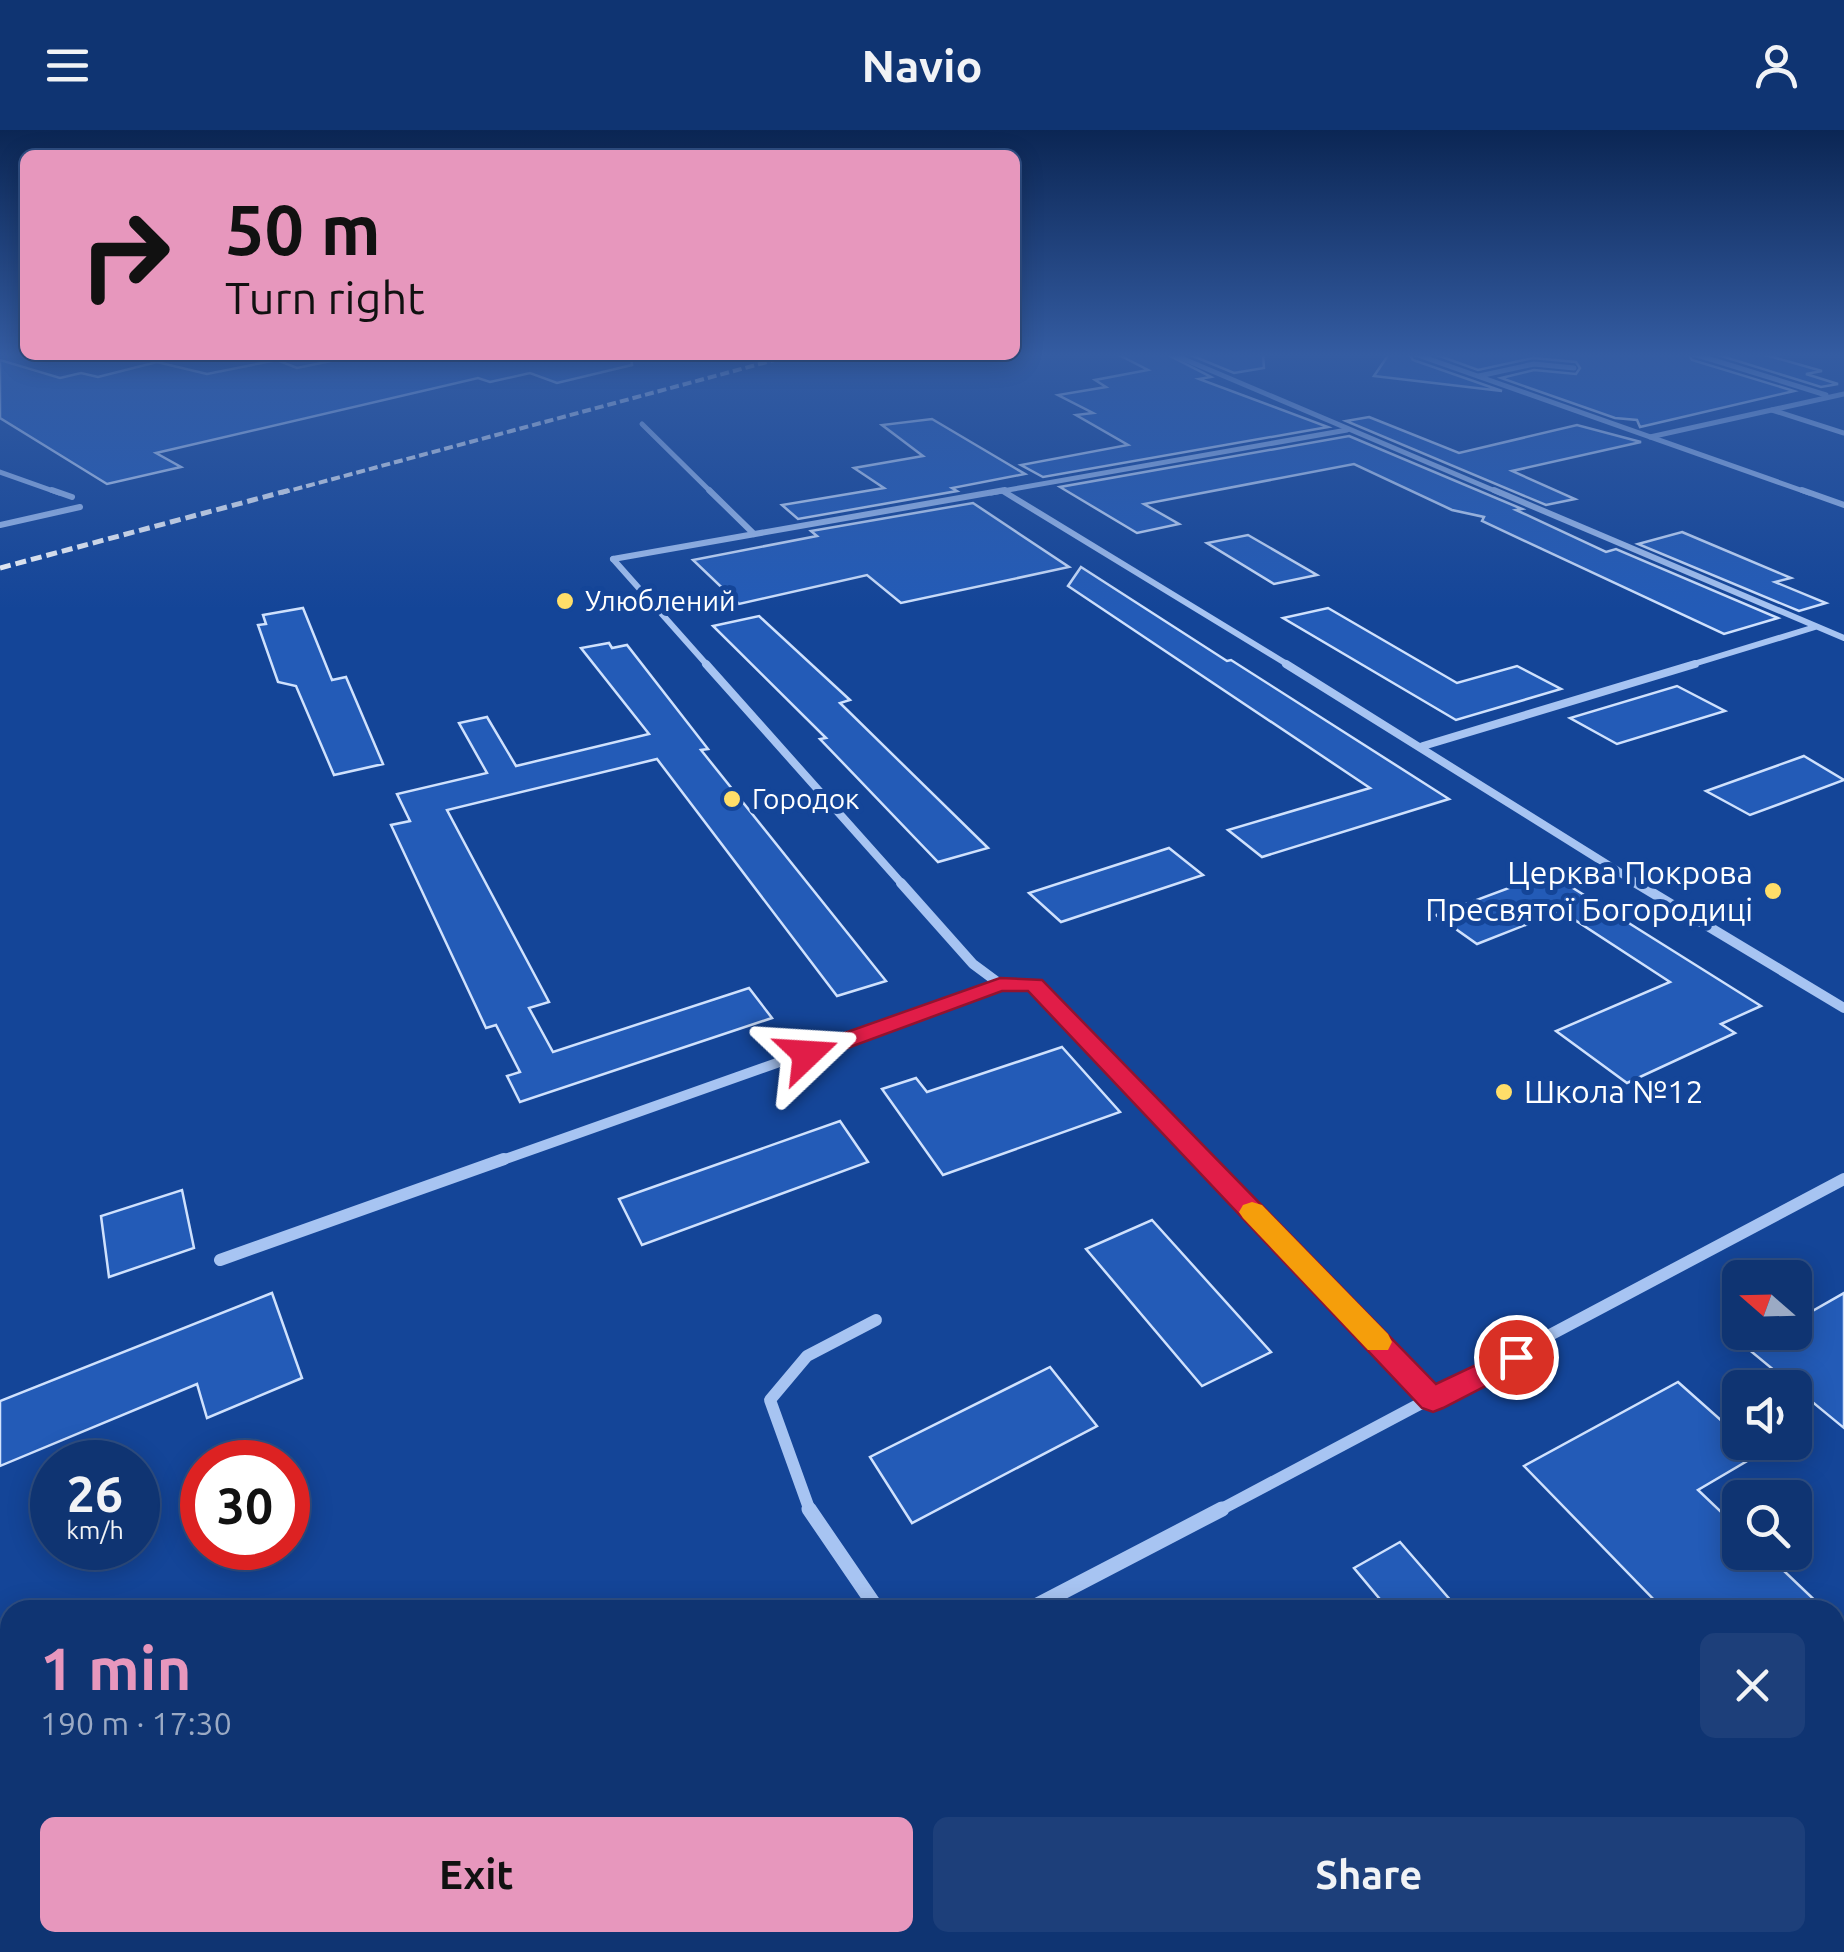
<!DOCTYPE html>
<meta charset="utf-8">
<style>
:root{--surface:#0f3472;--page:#1d3f7a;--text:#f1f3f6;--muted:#9baac4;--line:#2f4f84;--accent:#e797bd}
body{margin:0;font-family:Ubuntu,sans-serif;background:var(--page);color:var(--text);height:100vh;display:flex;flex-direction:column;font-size:38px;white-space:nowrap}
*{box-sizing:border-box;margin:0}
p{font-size:32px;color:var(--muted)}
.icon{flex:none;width:55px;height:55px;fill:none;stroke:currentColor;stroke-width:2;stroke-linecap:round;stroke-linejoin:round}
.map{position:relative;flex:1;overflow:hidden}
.panel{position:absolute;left:0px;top:1470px;width:1845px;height:352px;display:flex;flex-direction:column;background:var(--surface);border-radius:30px 30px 0 0;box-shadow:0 5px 25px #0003,0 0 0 2px var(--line)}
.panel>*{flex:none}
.banner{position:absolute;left:20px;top:20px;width:1000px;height:210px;border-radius:15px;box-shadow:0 5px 25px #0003,0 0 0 2px var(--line);background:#e797bd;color:#111;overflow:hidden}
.needle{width:65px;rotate:290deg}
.controls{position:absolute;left:1722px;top:1130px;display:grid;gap:20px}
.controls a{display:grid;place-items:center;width:90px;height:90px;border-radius:15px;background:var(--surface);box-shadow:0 5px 25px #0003,0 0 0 2px var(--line);font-size:50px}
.speed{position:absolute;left:30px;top:1310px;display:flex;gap:20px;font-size:50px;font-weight:700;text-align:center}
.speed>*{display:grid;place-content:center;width:130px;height:130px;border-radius:50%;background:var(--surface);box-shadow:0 5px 25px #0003,0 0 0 2px var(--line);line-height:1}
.speed small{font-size:25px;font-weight:400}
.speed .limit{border:15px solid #d22;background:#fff;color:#111}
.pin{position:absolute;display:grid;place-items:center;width:85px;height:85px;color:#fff;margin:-42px;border:5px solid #fff;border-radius:50%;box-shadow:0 2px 10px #0007}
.me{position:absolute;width:110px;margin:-55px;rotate:70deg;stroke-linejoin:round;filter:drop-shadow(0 0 8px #0008)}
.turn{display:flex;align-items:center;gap:35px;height:210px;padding:0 40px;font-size:45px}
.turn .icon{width:130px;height:130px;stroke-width:2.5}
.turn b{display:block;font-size:70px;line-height:85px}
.round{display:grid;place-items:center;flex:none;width:105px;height:105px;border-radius:15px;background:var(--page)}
.summary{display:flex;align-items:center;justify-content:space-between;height:170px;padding:0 40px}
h1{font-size:60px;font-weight:700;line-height:75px;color:var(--accent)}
.primary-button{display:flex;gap:20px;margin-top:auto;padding:20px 40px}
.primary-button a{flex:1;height:115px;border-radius:15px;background:var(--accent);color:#111;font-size:40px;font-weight:700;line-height:115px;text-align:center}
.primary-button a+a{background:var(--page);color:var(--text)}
header{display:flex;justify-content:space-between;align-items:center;height:130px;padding:0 40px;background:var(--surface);font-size:45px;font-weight:700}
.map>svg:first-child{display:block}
.building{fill:#235bb7;stroke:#cfe1fd;stroke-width:2.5}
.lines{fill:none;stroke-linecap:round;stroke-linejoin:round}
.street-far5{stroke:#a7c4f2;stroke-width:5}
.street-far4{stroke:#a7c4f2;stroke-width:6}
.street-far3{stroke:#a7c4f2;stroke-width:8}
.street-far2{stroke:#a7c4f2;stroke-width:10}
.street-far1{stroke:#a7c4f2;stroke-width:12}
.street{stroke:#a7c4f2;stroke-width:15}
.rail-far1{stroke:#fff;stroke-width:4;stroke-dasharray:9 4;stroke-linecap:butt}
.rail{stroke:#fff;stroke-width:5;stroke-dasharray:11 5;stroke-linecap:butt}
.route{fill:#e11d48;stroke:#92132f;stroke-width:2.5}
.slow{fill:#f59e0b}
.poi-dot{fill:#ffde69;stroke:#144598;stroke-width:4}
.labels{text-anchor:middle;stroke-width:10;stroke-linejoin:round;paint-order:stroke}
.far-poi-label{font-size:28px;fill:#fff;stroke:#144598;text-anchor:start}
.poi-label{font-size:32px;fill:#fff;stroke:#144598;text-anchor:end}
</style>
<header><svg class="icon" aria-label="menu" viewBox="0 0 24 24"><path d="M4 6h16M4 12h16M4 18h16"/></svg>Navio<svg class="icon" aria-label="person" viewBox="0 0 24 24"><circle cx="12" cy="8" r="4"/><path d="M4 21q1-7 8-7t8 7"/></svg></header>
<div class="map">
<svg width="1844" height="1822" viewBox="0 0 1844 1822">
<rect width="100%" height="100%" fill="#144598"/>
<!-- building -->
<g class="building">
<path d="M1117,224H1166L1211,247L1199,249L1328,297L1043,347L1021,335L1128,315L1076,285L1093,283L1058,265L1106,257L1095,250L1148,240Z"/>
<path d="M1188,224H1263L1264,238L1234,243Z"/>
<path d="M1389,224H1409L1413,230L1502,261L1374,246Z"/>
<path d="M1434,224H1688L1692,230L1794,261L1640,297L1637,290L1615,288L1501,248L1534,240L1576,244L1580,238L1576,232L1533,228L1478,240Z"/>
<path d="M1715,224H1762L1822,241L1806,244L1838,254L1821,257Z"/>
<path d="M360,225H631L632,235L557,253L530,243L490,252L478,248L156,323L181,337L107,354L0,288V230L60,248L81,243L98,247L157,232L207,244L277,230L297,238Z"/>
<path d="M1369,287L1459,323L1577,295L1641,312L1512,341L1575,369L1546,375L1346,291Z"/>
<path d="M932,289L1025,344L952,358L957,361L798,389L782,375L884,358L854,338L923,326L882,295Z"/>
<path d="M1349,306L1522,379L1516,380L1606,422L1616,419L1778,488L1724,504L1482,391L1484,387L1452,380L1354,334L1144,374L1179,394L1137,403L1060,357Z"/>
<path d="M973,373L1069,437L901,473L867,445L739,474L693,430L817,406L811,401Z"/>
<path d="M1682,402L1791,448L1775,452L1826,473L1799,481L1638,414Z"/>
<path d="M1248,405L1317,445L1274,454L1207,413Z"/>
<path d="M1081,437L1227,531L1231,530L1449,669L1262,727L1228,700L1370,658L1068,456Z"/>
<path d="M303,478L332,550L346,547L383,634L334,645L296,556L278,552L258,495L266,494L263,485Z"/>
<path d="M1328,478L1457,553L1517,536L1561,559L1456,590L1283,488Z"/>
<path d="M759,486L850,570L840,573L988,718L938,732L820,609L826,608L713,496Z"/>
<path d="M609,513L612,518L627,515L708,619L701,620L886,851L837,866L657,629L447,680L549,872L529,878L553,922L749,858L772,888L520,972L507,946L520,942L496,895L486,898L391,695L410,691L397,664L487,643L459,593L487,587L516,636L649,604L581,518Z"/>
<path d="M1677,556L1725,581L1617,614L1570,588Z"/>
<path d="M1804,626L1844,650L1750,685L1706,661Z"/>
<path d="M1169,718L1203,745L1061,792L1029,763Z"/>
<path d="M1549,743L1761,876L1721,894L1735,903L1627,953L1556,901L1670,852L1561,781L1477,814L1436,785Z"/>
<path d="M1062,917L1120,982L943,1045L882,959L916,948L927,962Z"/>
<path d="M840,991L868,1032L642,1115L619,1069Z"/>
<path d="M182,1060L194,1118L109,1147L101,1086Z"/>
<path d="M1152,1090L1271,1222L1202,1256L1086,1119Z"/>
<path d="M272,1163L302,1248L207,1288L197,1254L0,1336V1271Z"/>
<path d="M1844,1163V1298L1747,1218L1774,1202H1795V1191Z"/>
<path d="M1050,1237L1097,1296L912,1393L870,1327Z"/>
<path d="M1678,1252L1759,1324L1698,1360L1740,1400V1422H1764L1825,1480H1664L1524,1336Z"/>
<path d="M1400,1412L1459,1480H1389L1354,1438Z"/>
</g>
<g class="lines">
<!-- street-far5 -->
<g class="street-far5">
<path d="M1172,224L1500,363"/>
<path d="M1415,224L1809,363"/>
<path d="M1694,224L1826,265"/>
<path d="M1479,246L1534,234L1574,238"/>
<path d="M1772,280L1844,303"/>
<path d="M642,294L712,363"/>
<path d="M1650,307L1844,264"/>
<path d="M0,342L59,363"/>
<path d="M991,363L1347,300"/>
</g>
<!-- street-far4 -->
<g class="street-far4">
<path d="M52,360L72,367"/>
<path d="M709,360L754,404"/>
<path d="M1494,360L1844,508"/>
<path d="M1802,360L1844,375"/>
<path d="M1003,361L1290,536"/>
<path d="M0,395L80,377"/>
<path d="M613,429L708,536"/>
<path d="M613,429L1005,360"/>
<path d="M1687,536L1815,497"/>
</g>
<!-- street-far3 -->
<g class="street-far3">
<path d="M706,534L903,755"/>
<path d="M1286,534L1640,755"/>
<path d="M1423,616L1695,534"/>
</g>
<!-- street-far2 -->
<g class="street-far2">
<path d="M901,753L973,834L1000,854L1034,855L1204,1032"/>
<path d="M1636,753L1844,878"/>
<path d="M497,1032L1000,854"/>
</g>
<!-- street-far1 -->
<g class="street-far1">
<path d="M1202,1029L1433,1269"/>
<path d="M220,1130L504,1029"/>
<path d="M810,1381L770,1270L807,1226L876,1190"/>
<path d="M1218,1381L1844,1049"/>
</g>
<!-- street -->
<g class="street">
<path d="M809,1379L878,1480"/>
<path d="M1028,1480L1222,1379"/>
<path d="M371,1822L390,1812"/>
</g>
<!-- rail-far1 -->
<path class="rail-far1" d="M281,363L793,225"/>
<!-- rail -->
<path class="rail" d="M0,438L290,360"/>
</g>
<!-- sky -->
<linearGradient id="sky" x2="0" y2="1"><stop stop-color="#0b2654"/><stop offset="0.47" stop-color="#345ca2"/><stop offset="1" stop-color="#345ca2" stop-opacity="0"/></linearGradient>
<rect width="1844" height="479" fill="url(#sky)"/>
<!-- route -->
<path class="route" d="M1000,848L1042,850L1436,1254L1516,1216L1526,1219L1530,1227L1526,1235L1443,1278L1433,1282L1422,1278L1028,861H1002L815,930H799L796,924L799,919Z"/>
<!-- slow -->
<path class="slow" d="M1252,1072L1262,1075L1388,1204L1392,1212L1388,1220H1368L1243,1088L1239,1082L1243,1075Z"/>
<!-- markers -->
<g class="poi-dot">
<circle cx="565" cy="471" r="10"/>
<circle cx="732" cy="669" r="10"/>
<circle cx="1773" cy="761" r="10"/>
<circle cx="1504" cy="962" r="10"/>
</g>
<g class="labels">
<!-- far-poi labels -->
<g class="far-poi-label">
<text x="585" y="481">Улюблений</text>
<text x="752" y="679">Городок</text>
</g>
<!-- poi labels -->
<g class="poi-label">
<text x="1753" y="754">Церква Покрова<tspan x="1753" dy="37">Пресвятої Богородиці</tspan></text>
<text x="1524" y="973" text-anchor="start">Школа №12</text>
</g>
</g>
</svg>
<div class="controls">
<a><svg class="needle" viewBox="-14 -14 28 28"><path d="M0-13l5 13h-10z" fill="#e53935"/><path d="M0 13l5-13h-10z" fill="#9baac4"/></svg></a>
<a><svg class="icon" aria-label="sound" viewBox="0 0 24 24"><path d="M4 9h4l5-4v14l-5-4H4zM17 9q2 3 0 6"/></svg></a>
<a><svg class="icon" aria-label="search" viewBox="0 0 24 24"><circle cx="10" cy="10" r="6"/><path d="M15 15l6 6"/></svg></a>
</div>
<div class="speed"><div>26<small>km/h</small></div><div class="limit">30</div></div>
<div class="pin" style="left:1516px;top:1227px;background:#d93025"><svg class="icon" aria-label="arrive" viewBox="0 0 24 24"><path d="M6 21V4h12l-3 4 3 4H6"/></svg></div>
<svg class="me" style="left:807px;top:924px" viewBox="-20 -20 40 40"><path d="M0-17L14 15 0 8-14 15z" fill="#e11d48" stroke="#fff" stroke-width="4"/></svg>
<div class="banner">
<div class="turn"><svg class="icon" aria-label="right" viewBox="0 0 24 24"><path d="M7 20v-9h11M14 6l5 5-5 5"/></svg><div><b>50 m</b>Turn right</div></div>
</div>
<section class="panel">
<div class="summary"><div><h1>1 min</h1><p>190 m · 17:30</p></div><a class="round"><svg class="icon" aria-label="close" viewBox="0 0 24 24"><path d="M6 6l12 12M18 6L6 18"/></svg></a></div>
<div class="primary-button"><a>Exit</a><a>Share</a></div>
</section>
</div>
